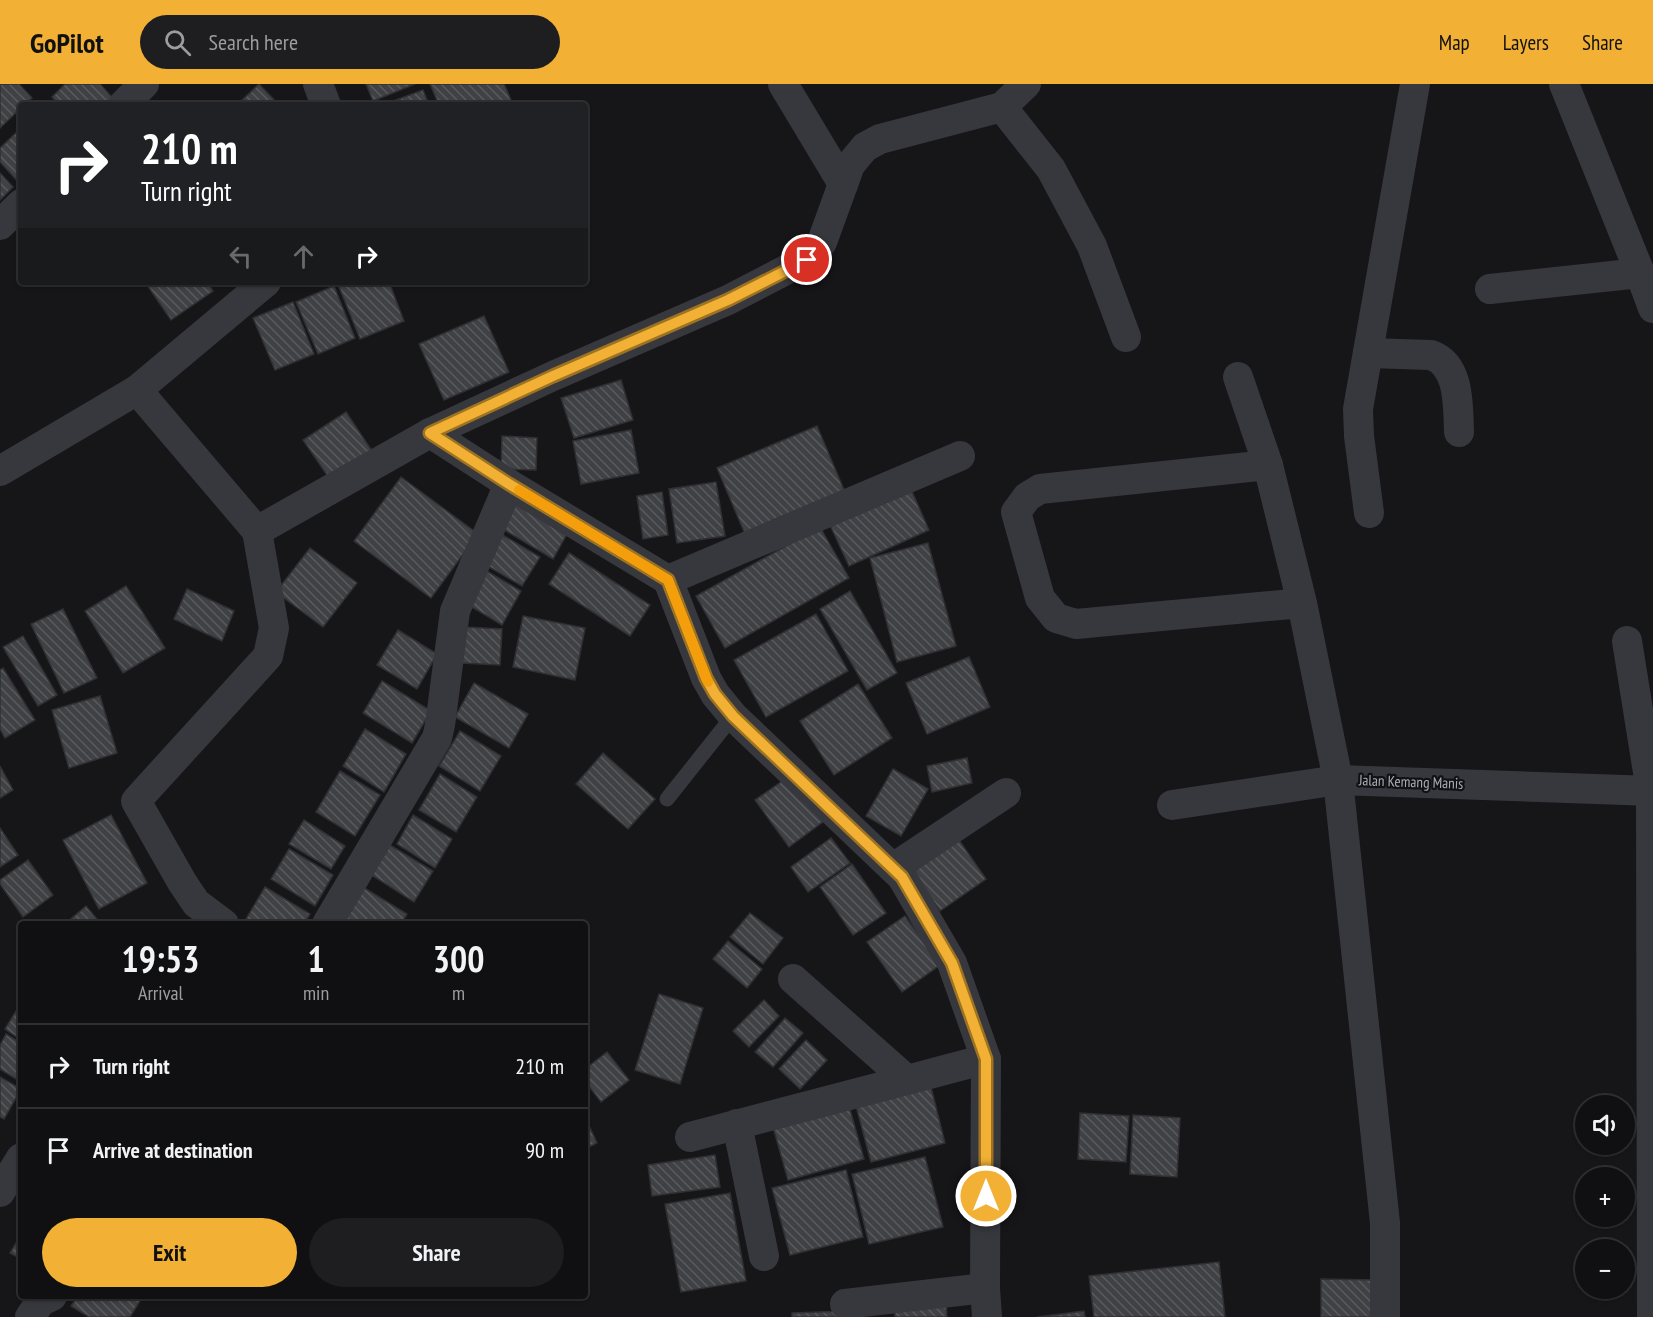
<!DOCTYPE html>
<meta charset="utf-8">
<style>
:root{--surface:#101012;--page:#1e1e20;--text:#f1f3f6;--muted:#9c9d9f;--line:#303032;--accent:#f2b134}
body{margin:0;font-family:"PT Sans Narrow",sans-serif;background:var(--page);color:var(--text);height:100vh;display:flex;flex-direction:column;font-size:22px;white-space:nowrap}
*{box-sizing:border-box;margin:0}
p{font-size:20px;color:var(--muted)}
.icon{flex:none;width:33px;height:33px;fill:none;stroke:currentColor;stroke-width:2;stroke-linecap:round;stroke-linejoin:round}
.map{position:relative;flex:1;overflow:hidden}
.panel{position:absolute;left:18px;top:837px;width:570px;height:378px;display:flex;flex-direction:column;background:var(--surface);border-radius:6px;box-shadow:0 2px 4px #0004,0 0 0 2px var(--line)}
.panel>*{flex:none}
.hud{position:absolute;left:18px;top:18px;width:570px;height:183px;border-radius:6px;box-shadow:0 2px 4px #0004,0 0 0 2px var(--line);background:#202124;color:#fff;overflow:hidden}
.controls{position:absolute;left:1575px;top:1011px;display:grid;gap:12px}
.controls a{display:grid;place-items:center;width:60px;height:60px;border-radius:50%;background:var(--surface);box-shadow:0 2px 4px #0004,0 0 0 2px var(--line);font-size:30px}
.pin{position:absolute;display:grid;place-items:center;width:51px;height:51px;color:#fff;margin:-26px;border:3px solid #fff;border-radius:50%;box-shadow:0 2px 6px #0007}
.me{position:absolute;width:66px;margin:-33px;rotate:0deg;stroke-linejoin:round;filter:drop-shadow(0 0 4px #0008)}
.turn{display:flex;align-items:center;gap:21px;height:126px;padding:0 24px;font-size:27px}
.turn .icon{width:78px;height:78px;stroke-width:2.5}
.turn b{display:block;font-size:42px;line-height:51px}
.lanes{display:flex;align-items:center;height:57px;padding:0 24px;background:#0003;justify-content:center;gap:30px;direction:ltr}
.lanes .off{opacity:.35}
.eta{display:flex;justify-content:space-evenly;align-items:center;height:102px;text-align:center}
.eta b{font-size:36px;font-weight:700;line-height:42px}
.button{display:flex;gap:12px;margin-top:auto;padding:12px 24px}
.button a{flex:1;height:69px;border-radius:36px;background:var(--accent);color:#111;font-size:24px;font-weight:700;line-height:69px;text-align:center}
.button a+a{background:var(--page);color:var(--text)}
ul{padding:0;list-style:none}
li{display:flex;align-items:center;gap:18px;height:84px;padding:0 24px;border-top:2px solid var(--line)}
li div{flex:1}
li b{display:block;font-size:22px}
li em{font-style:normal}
header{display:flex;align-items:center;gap:36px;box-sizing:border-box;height:84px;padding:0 30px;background:var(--accent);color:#111}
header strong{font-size:28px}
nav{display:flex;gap:33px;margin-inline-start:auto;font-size:21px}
.search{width:420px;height:54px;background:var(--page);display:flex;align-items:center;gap:15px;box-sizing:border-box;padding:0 21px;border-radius:33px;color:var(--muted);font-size:22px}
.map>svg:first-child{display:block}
.building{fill:url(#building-back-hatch);stroke:#303034;stroke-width:1.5}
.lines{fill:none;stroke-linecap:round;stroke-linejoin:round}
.lane{stroke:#37383d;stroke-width:15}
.street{stroke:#37383d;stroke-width:30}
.route-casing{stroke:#9d7322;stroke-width:15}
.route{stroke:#f2b134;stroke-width:10}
.slow{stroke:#f59e0b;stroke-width:10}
.labels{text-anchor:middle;stroke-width:4.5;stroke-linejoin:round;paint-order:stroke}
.street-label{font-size:15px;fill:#a8adb8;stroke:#111113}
</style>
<header>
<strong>GoPilot</strong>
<div class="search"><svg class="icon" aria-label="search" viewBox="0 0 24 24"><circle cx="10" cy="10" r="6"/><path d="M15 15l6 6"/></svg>Search here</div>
<nav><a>Map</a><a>Layers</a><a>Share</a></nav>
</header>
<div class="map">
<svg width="1653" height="1233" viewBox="0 0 1653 1233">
<defs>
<pattern id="building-back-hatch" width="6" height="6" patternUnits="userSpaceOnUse" patternTransform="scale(1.5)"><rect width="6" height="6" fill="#404145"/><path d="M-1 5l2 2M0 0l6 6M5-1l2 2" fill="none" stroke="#595a5e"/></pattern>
</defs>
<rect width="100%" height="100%" fill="#161618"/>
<!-- building -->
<g class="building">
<path d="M0,0H19L32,14L24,21H21V24L0,44Z"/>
<path d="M65,0H100L117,19L115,21H59L52,13Z"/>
<path d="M259,0L279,21H237Z"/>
<path d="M366,0H415L373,17Z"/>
<path d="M430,0H504L511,16L498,21H439Z"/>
<path d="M423,6L429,21H389L388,19Z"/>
<path d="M21,44V99L20,100L0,78V64Z"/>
<path d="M0,89L13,103L0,116Z"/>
<path d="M145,198H207L213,207L171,236Z"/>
<path d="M337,198H389L404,237L360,255Z"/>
<path d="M334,202L355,254L318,270L296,218Z"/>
<path d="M293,218L314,270L275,286L253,234Z"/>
<path d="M484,232L509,288L444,316L419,260Z"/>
<path d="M621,296L633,336L574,354L561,314Z"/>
<path d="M346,328L372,367L329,394L303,356Z"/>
<path d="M817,342L845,408L745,450L717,384Z"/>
<path d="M631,346L639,389L581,400L573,357Z"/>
<path d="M502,352L537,354L536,386L501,385Z"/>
<path d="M401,393L478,450L431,514L354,457Z"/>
<path d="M716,398L725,452L677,459L669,405Z"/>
<path d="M910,403L929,446L849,482L829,439Z"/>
<path d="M662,408L668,451L643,455L637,412Z"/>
<path d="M519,412L571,443L553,475L501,444Z"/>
<path d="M820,443L849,494L725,564L696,512Z"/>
<path d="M501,450L540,473L522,502L484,480Z"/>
<path d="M928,459L956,562L897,578L870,474Z"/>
<path d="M310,464L357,499L323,543L276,508Z"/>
<path d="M569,469L650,521L630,552L549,500Z"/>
<path d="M485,486L521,507L502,541L465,519Z"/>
<path d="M126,502L165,564L123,589L85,527Z"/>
<path d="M187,505L234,527L222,557L174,535Z"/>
<path d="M850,507L897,589L867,606L820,525Z"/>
<path d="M63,525L97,594L64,609L31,540Z"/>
<path d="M816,530L848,587L766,633L734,576Z"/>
<path d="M523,532L585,544L575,596L513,583Z"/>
<path d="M464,543L502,545L500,581L462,579Z"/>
<path d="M398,546L437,570L417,605L377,581Z"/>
<path d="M23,552L57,611L38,622L3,563Z"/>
<path d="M969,573L990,623L927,650L906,599Z"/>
<path d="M3,584L35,636L5,654L0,645V586Z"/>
<path d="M382,597L431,627L412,659L363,629Z"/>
<path d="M474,599L528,630L509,664L455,633Z"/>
<path d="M858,600L892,654L834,691L800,637Z"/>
<path d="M100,612L117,669L69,684L52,626Z"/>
<path d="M365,645L406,670L384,708L343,682Z"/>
<path d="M460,647L501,672L480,707L439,682Z"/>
<path d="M603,669L655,715L628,745L576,700Z"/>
<path d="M967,674L972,699L932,708L927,682Z"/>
<path d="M0,682L13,706L0,714Z"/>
<path d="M893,685L928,705L901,752L866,732Z"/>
<path d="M340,687L380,711L355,752L316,728Z"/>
<path d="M440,690L477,713L456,748L419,726Z"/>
<path d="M791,691L824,737L789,763L755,716Z"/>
<path d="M111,731L147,799L99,825L63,756Z"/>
<path d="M413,731L452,755L435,784L397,760Z"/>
<path d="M304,736L345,762L331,785L289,760Z"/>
<path d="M0,744L18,771L0,783Z"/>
<path d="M831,754L850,779L808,808L791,783Z"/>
<path d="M959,756L986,795L940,827L913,788Z"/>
<path d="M388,760L433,787L414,818L370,790Z"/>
<path d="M289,765L333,791L315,822L271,795Z"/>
<path d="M28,776L53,811L23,833L0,800V796Z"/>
<path d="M852,780L886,829L853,851L820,803Z"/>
<path d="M361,802L407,830L401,840H354L342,833Z"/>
<path d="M265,803L310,830L304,840H243Z"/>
<path d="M86,822L101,840H65Z"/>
<path d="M750,829L783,854L763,880L730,853Z"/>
<path d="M905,832L940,881L902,908L867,858Z"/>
<path d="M728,857L762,885L747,904L713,875Z"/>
<path d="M659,910L703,924L680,1000L635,986Z"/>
<path d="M764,916L779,932L749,963L733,947Z"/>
<path d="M21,919V956L5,945Z"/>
<path d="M785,934L803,949L773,983L755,968Z"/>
<path d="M6,950L21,959V998L0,985V961Z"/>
<path d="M806,956L827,976L800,1005L779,985Z"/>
<path d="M607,968L629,996L601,1018L585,997V985Z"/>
<path d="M0,993L21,1005L4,1035L0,1033Z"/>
<path d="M931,1003L945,1059L871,1078L856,1022Z"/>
<path d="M849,1022L864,1075L788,1096L773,1043Z"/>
<path d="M1080,1029L1129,1032L1126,1078L1078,1075Z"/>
<path d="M1133,1031L1180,1034L1177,1093L1130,1090Z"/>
<path d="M585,1033L597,1059L585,1065Z"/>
<path d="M715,1071L720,1103L652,1112L648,1081Z"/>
<path d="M925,1073L943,1143L869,1160L852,1090Z"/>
<path d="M846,1086L863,1153L790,1171L772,1104Z"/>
<path d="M730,1109L746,1197L681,1208L665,1120Z"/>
<path d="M21,1151V1175L10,1169Z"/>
<path d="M1219,1178L1225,1233H1094L1089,1192Z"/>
<path d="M1321,1195L1377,1196L1376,1233H1321Z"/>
<path d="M78,1212H143L130,1233H89L71,1222Z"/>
<path d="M946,1216L947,1233H895L894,1219Z"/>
<path d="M845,1227L846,1233H792V1229Z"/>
<path d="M1084,1227L1085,1233H1037Z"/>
</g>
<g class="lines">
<!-- lane -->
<path class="lane" d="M667,715L733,632"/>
<!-- street -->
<g class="street">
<path d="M318,0L326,21"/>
<path d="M783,0L843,100"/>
<path d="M123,21L144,0"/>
<path d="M1002,23L1051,85L1092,162L1126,253"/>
<path d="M0,141L21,120"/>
<path d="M1640,189L1653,224"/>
<path d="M266,198L137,306L257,447L430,349L553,292L728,216L807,175L822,158L850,81L865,63L880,55L1002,23L1026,0"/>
<path d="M1490,205L1640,189L1564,0"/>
<path d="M1368,269L1431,271C1460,281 1458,322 1459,348"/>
<path d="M1238,293L1268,381"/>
<path d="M430,349L509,400L668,496L706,594L715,610L733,632L902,793L952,879L986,975L985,1204L987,1233"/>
<path d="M0,387L137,306"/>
<path d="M1369,429L1359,352L1358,325L1415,0"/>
<path d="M668,496L960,372"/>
<path d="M1302,519L1076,540L1056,534L1040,514L1016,428L1027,413L1040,405L1268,381L1302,519L1338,696L1385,1139V1233"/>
<path d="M1627,557L1651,707L1652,1233"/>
<path d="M1172,721L1338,696L1653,707"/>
<path d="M893,784L1006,709"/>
<path d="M224,840L196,819L182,798L136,717L268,572L274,544L257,447"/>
<path d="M327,840L437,654L440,641L455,527L509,400"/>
<path d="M793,895L907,996L986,975"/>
<path d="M737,1040L764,1172"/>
<path d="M690,1053L907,996"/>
<path d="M0,1108L21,1074"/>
<path d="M845,1220L985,1204"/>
<path d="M30,1233L41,1217L52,1212"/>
</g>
</g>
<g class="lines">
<!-- route casing -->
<g class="route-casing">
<path id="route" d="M807,176L728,216L553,292L430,349L509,400L668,496L706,594L715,610L733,632L902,793L952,879L986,975V1112"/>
</g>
<!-- route -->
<use href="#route" class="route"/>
<!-- slow -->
<path class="slow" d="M519,406L668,496L708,598"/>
</g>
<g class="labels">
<!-- street labels -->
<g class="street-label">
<text transform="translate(1411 698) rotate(2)" y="5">Jalan Kemang Manis</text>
</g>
</g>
</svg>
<div class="controls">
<a><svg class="icon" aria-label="sound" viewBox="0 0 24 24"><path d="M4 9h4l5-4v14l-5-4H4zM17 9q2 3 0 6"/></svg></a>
<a>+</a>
<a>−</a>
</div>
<div class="pin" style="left:807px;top:176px;background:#d93025"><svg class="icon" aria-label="arrive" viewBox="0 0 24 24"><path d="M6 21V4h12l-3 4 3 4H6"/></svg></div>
<svg class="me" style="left:986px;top:1112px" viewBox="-20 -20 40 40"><circle r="17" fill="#f2b134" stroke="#fff" stroke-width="3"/><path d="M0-11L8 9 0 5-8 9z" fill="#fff"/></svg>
<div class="hud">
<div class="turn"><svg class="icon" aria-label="right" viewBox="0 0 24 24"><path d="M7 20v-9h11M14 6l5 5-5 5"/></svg><div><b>210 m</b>Turn right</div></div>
<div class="lanes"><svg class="icon off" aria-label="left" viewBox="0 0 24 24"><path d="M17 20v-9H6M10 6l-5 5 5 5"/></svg><svg class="icon off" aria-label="ahead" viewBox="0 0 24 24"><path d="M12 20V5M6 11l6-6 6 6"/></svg><svg class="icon" aria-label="right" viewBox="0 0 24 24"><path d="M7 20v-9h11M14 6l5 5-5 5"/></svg></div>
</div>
<section class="panel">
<div class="eta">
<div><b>19:53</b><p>Arrival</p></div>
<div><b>1</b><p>min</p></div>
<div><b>300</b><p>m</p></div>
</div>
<ul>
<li><svg class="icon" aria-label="right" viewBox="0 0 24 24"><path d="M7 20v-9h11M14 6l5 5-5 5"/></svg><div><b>Turn right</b></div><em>210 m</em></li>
<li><svg class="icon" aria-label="arrive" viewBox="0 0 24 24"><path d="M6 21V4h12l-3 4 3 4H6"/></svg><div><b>Arrive at destination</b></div><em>90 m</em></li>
</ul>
<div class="button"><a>Exit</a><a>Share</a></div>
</section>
</div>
